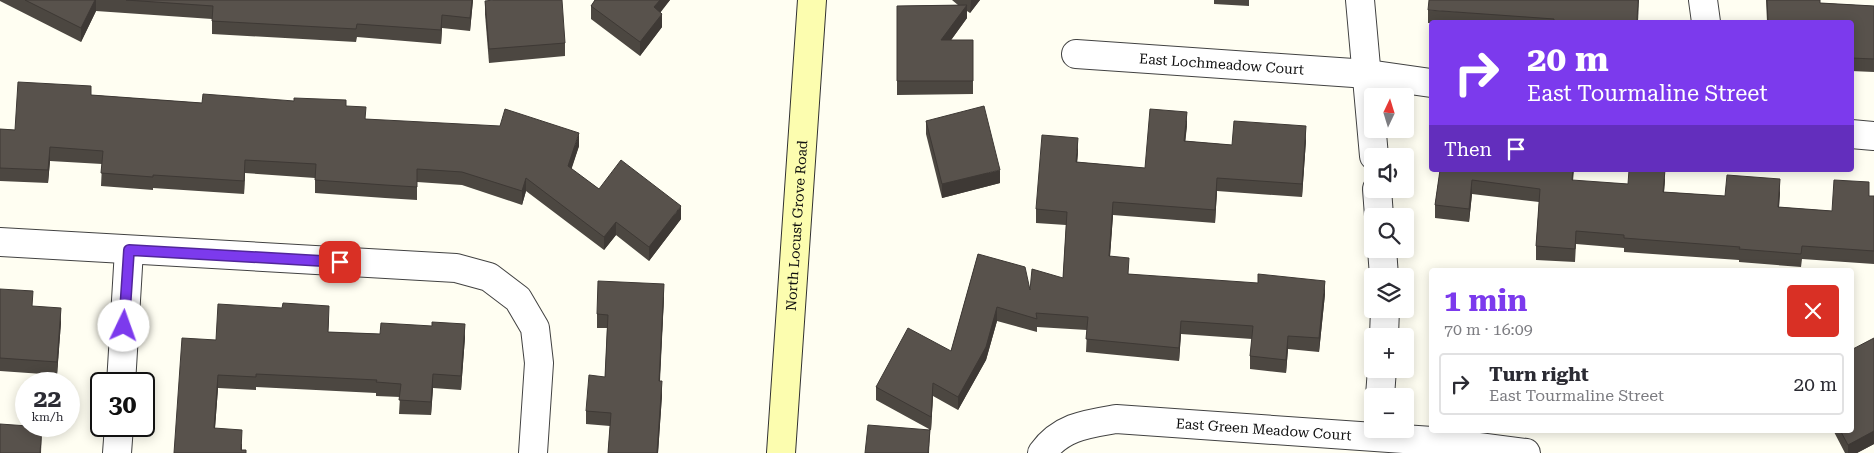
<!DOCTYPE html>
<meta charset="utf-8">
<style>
:root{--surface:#fff;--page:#f7f7f7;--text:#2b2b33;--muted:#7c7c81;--line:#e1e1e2;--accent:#7c3aed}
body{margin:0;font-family:"Roboto Serif",serif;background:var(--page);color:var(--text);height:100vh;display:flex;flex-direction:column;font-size:19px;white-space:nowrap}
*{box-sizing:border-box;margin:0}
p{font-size:16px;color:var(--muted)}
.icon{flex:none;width:28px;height:28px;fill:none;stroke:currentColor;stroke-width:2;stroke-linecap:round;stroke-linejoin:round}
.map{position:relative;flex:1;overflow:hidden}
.panel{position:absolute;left:1429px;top:268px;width:425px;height:165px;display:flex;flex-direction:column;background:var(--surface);border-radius:5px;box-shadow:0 2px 12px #0003}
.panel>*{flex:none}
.top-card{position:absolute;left:1429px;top:20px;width:425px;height:152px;border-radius:5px;box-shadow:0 2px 12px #0003;background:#7c3aed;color:#fff;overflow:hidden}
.needle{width:32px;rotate:4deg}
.buttons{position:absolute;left:1364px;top:88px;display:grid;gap:10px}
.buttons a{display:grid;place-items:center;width:50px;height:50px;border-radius:5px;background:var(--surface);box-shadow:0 2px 12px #0003;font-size:25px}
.speed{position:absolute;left:15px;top:372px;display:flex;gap:10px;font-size:25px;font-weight:700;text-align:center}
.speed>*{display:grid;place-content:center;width:65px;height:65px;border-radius:50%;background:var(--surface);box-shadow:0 2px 12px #0003;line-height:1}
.speed small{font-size:12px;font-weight:400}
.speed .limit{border:2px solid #111;border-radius:8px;background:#fff;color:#111}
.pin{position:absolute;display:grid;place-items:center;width:42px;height:42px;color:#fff;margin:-21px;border-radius:10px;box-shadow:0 2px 8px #0006}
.me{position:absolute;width:55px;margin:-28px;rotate:3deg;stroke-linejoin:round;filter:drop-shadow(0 0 4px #0008)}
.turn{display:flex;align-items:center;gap:18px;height:105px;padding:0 15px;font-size:22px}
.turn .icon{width:65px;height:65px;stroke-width:2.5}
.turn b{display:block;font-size:35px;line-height:42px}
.then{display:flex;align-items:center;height:48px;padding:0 15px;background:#0003;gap:10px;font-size:19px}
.round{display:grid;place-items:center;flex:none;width:52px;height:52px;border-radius:5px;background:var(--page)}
.headline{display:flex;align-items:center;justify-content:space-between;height:85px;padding:0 15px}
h1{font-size:30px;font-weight:700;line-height:38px;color:var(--accent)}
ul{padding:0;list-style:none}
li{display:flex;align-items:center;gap:15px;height:62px;margin:0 10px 8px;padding:0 5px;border:2px solid var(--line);border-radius:5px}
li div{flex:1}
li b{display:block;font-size:19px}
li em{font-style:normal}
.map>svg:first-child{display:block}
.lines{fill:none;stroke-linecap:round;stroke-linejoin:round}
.street-casing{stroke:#424242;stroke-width:30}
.secondary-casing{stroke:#313131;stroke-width:30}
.street{stroke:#fff;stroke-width:28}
.secondary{stroke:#fcfdaf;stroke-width:28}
.wall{fill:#4c4741}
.shaded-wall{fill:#3e3935}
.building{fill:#58524c;stroke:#3e3935}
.route-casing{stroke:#51269a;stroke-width:12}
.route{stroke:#7c3aed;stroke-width:9}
.labels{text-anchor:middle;stroke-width:5;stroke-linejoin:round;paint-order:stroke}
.street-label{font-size:14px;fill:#0f0f0f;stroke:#fff}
</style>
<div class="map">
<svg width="1874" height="453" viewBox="0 0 1874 453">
<rect width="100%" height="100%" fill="#fffef2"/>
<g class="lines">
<!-- street casing -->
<g class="street-casing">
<g id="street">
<path d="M1360,0L1374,156"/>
<path d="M1703,0L1706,22"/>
<path id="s1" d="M1076,54L1368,74L1431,83"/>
<path d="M1851,134L1874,136"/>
<path d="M1377,189L1379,216"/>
<path d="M0,242L456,268L489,277L518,299L535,328L539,363L533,453"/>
<path d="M1382,249L1384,276"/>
<path d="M1384,336L1385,309"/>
<path d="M121,384L129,250"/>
<path d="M1380,396L1382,369"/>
<path d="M117,453L119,426"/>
<path id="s2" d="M1042,453C1061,427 1086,424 1116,419L1432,441L1526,453"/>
</g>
</g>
<!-- secondary casing -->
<g class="secondary-casing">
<g id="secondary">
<path id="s3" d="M781,453L812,0"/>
</g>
</g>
<!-- street -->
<use href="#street" class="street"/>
<!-- secondary -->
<use href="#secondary" class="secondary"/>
</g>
<!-- wall -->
<g class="wall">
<path d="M0,0H473L470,31L442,28L441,44L357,37L356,42L212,34V19L96,11L81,42L0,1Z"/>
<path d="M595,0H670L660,12L662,27L640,56L591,19V6Z"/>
<path d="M952,0H980L970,13L967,11V18L951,40H973V94L897,95V6L958,5Z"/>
<path d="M1214,0H1249V6L1214,4Z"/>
<path d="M1766,0H1820V3L1874,6V72L1851,71V22H1767Z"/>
<path d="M485,1L565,43V56L489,63L485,14Z"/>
<path d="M1428,10L1638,22H1431V23H1428Z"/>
<path d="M91,95L202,103L346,106L366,119L579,146L571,169L599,189L681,219L649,261L616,235L604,250L526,191L522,205L462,185L417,182V200L385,198L315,193V178L245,173L244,194L153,188V190L101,186L102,164L50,161L48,183L0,181V129L15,130Z"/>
<path d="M926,121L1000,183L942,198L926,134Z"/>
<path d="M1187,125L1185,141L1232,145L1306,140L1302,197L1217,191L1215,223L1113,215L1110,256L1128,274L1325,294L1319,352L1288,349L1286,373L1250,369V356L1252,339L1181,334L1179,361L1086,352L1087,330L1037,327V332L997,321L986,360L958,410L933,396L931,430H930V443L929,429L876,400V387L951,351L978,254L1030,290L1063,278L1066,225L1036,223V209L1078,152L1077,162L1145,168Z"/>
<path d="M1440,170H1574L1573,181L1628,184L1665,179L1664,192L1725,196L1780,192L1779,207L1832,211L1869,196H1874V264L1802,259L1801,267L1739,262V260L1624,252V248L1576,244L1575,262L1536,260V246L1539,202L1472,194L1469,222L1435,218V205Z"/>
<path d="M0,289L61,322L57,375L0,371Z"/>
<path d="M664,297L660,381L662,395L658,453H608L610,426L586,424V411L605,377L607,328H597V314Z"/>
<path d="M329,319L328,332L380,334L465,337L461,390L433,388L431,415L399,414L400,397L376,396V393L256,387V390L218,388L215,428L242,444V450L174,453L216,340Z"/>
<path d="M1874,338V444L1857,453H1845L1833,430H1851Z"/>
</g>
<!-- shaded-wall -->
<g class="shaded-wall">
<path d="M95,0H96V11L81,42V28Z"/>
<path d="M472,0H473L470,31V18Z"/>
<path d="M660,0H670L654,21V7Z"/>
<path d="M971,0H980L970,13Z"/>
<path d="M1638,0H1639L1638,22H1637Z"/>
<path d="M967,5V18L941,54V40Z"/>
<path d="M662,14V27L640,56V42Z"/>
<path d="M442,15V28L441,44V30Z"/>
<path d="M1187,112V125L1184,155V141Z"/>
<path d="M1306,126V140L1302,197V184Z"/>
<path d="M579,133V146L568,180V166Z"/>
<path d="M1078,138V152L1076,176V162Z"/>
<path d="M50,147V161L48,183V170Z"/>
<path d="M245,160V173L244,194V181Z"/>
<path d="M1000,170V183L942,198V184Z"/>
<path d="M1665,170V179L1663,205V192Z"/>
<path d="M526,178V191L522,205V191Z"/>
<path d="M1217,178V191L1215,223V210Z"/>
<path d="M1780,179V192L1778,221V207Z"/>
<path d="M1472,180V194L1469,222V209Z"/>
<path d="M1113,202V215L1109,270V256Z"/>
<path d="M681,206V219L649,261V247Z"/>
<path d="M616,222V235L604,250V237Z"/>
<path d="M1325,281V294L1319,352V338Z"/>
<path d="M664,284V297L659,394V381Z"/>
<path d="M997,307V321L986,360L958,410V397Z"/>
<path d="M61,308V322L57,375V362Z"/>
<path d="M1181,321V334L1179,361V348Z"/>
<path d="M465,324V337L461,390V376Z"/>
<path d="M1288,336V349L1286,373V360Z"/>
<path d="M433,374V388L431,415V402Z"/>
<path d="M218,375V388L214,441V428Z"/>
<path d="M662,381V395L658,453H657Z"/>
<path d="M933,383V396L931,430V417Z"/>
<path d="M42,427L41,453H40Z"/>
<path d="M930,430L929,453H928Z"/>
<path d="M1874,431V444L1857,453H1848V445Z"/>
</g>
<!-- building -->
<g class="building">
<path d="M25,0H95L81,28Z"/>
<path d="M126,0H472L470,18L442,15L441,30L357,24L356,29L212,21L213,6Z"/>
<path d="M493,0H562L565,43L489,49L485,1Z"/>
<path d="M595,0H660L654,7L662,14L640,42L591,6Z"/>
<path d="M1429,0H1638L1637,22H1554V19L1428,10Z"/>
<path d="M1767,0H1820V3L1874,6V59L1851,58V22H1768Z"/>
<path d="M967,5L941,40H973V81H897V6Z"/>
<path d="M18,82L91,86V95L202,103L203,94L294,101V98L346,100V106L366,107L365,119L500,126L505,109L579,133L568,166L599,189L621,160L681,206L649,247L616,222L604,237L526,178L522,191L462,172L417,169V187L385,185L315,180L316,164L245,160L244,181L153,175V177L101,173L103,151L50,147L48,170L0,168V129L15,130Z"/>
<path d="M984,106L1000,170L942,184L926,121Z"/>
<path d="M1150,109L1187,112L1184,141L1232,145L1234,121L1306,126L1302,184L1217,178L1215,210L1113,202L1109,256L1129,258L1128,274L1258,283V274L1325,281L1319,338L1288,336L1286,360L1250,356L1253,326L1181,321L1179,348L1086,339L1088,317L1036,313L1037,319L997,307L986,347L958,397L933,383L931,417L876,387L908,328L951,351L978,254L1025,267L1030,290L1032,269L1063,278L1067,212L1036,209L1042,135L1078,138L1076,162L1145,168Z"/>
<path d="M1440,170H1573L1572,180L1628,184L1629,170H1665L1663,192L1725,196L1727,175L1780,179L1778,207L1832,211L1834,180L1869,182V196H1874V251L1802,246L1801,254L1739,249L1740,247L1624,238V235L1576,231L1575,249L1536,246L1540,189L1472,180L1469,209L1435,205Z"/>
<path d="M598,281L664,284L659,381H662L657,453H608L611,413L586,411L589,375L605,377L608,315L597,314Z"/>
<path d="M0,289L33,291L32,306L61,308L57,362L0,358Z"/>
<path d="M283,303L329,306L328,332L380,334L381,323L432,326V322L465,324L461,376L433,374L431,402L399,400L401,384L376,382L377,380L256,374V377L218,375L214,428L242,430L241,450H246V453H174L182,338L216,340L218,304L282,308Z"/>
<path d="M1874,338V431L1848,445L1840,430H1851V350Z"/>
<path d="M0,424L42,427L40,453H0Z"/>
<path d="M868,425L930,430L928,453H865Z"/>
</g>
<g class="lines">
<!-- route casing -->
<g class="route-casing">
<path id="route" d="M124,326L129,250L340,262"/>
</g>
<!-- route -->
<use href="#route" class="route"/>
</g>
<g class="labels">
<!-- street labels -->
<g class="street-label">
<text dy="5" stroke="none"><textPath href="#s1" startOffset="146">East Lochmeadow Court</textPath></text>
<text dy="5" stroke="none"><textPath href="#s3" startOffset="228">North Locust Grove Road</textPath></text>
<text dy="5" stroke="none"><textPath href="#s2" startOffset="232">East Green Meadow Court</textPath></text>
</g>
</g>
</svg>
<div class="buttons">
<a><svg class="needle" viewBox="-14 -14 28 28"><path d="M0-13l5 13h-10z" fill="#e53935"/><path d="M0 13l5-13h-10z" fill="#7c7c81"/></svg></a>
<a><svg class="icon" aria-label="sound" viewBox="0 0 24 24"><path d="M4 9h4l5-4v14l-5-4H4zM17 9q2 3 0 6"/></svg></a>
<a><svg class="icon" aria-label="search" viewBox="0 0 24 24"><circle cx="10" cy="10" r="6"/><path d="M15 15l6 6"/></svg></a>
<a><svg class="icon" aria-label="layers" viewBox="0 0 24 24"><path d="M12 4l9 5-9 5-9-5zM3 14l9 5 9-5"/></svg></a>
<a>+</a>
<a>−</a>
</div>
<div class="speed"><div>22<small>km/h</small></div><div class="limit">30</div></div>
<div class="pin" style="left:340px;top:262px;background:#d93025"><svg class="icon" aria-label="arrive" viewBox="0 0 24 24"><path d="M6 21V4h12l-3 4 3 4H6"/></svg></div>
<svg class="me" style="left:124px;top:326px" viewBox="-20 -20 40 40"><circle r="19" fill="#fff"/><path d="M0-13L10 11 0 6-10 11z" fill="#7c3aed"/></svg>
<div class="top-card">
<div class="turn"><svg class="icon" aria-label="right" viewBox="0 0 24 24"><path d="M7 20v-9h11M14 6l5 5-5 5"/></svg><div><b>20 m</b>East Tourmaline Street</div></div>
<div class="then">Then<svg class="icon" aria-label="arrive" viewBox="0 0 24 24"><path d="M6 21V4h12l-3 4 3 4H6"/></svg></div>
</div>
<section class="panel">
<div class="headline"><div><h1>1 min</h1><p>70 m · 16:09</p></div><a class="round" style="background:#d93025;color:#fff"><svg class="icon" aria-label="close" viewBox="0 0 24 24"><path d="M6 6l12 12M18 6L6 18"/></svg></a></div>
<ul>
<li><svg class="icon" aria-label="right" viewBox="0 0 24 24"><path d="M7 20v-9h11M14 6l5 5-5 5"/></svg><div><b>Turn right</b><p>East Tourmaline Street</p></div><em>20 m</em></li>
</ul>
</section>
</div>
